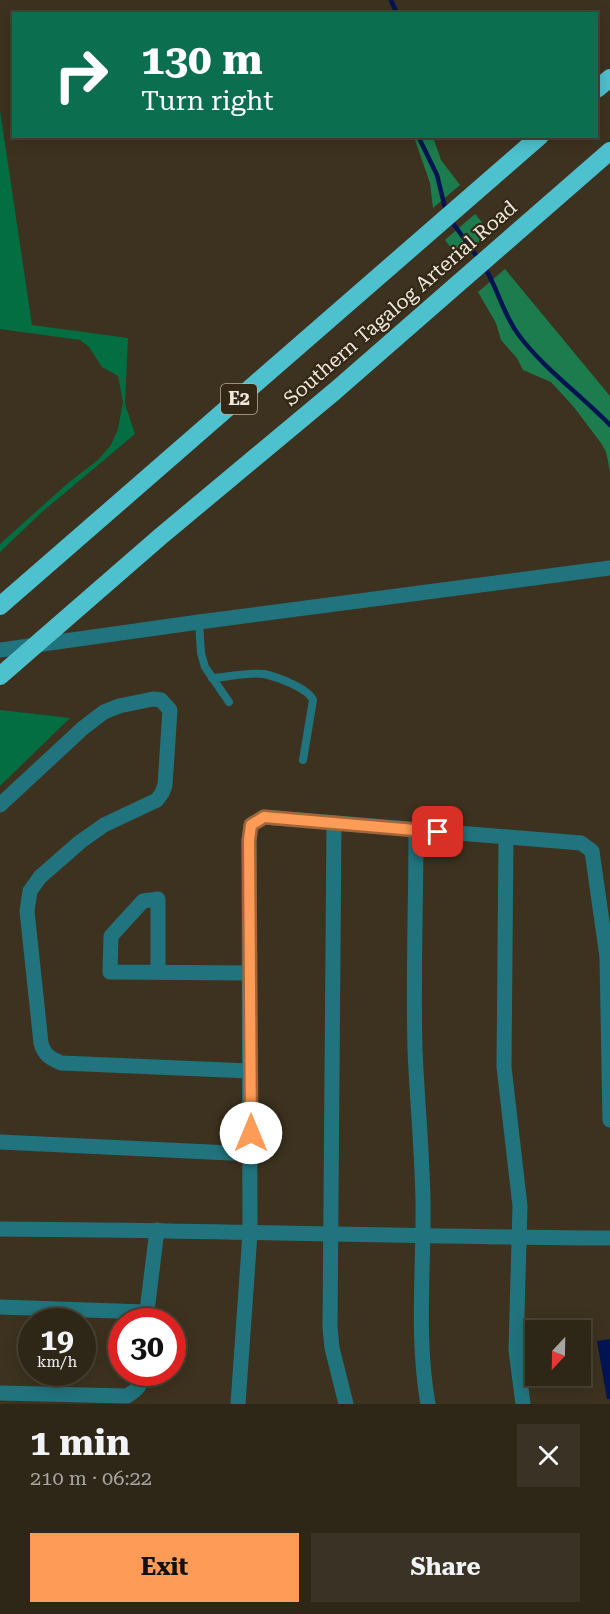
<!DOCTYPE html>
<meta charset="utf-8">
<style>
:root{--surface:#2e2617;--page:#3a3224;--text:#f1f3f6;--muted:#a7a5a1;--line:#494336;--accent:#fe9c57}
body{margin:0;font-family:"Roboto Serif",serif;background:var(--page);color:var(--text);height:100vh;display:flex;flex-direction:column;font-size:22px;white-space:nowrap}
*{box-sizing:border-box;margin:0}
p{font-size:20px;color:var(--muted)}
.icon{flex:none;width:33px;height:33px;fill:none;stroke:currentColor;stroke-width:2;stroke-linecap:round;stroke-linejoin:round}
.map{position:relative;height:1404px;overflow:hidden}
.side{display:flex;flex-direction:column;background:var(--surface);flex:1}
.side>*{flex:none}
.top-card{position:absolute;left:12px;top:12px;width:586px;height:126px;border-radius:0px;box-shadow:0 3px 15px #0003,0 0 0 2px var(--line);background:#0b6e4f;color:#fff;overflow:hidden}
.needle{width:39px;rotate:202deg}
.tools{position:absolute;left:525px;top:1320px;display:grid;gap:12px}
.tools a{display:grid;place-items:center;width:66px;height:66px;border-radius:0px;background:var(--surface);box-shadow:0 3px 15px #0003,0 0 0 2px var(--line);font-size:30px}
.speed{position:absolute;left:18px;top:1308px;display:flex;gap:12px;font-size:30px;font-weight:700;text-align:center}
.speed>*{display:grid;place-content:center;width:78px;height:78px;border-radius:50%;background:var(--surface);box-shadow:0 3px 15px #0003,0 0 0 2px var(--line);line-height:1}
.speed small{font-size:15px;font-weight:400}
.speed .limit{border:9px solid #d22;background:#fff;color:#111}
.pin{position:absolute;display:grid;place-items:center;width:51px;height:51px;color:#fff;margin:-26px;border-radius:12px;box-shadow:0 3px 9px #0006}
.me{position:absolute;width:66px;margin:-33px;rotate:0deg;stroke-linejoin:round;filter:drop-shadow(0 0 4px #0008)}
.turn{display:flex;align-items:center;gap:21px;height:126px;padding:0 30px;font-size:27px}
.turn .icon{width:78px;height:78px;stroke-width:2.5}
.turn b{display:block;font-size:42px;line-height:51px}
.round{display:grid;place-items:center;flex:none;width:63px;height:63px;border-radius:0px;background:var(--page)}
.headline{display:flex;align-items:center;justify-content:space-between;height:102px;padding:0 30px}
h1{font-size:36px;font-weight:700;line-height:45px}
.action{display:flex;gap:12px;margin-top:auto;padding:12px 30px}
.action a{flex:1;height:69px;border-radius:0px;background:var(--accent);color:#111;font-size:24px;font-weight:700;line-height:69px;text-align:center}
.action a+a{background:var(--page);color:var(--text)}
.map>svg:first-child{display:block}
.green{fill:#026e41}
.forest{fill:#1d7c4e}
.water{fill:#021552}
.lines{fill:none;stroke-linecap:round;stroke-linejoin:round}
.stream{stroke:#021552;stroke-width:4.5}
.lane{stroke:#21747e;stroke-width:8}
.street{stroke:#21747e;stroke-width:15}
.highway{stroke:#4ec1cf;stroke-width:18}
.route-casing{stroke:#a56539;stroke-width:15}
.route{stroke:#fe9c57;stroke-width:10}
.labels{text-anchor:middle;stroke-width:4.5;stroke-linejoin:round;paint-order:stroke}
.shield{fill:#332816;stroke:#b7aea1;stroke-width:1.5}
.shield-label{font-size:18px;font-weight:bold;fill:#f0e8dd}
.street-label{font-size:20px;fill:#f0e8dd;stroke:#332816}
</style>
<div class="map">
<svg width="610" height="1404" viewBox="0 0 610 1404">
<rect width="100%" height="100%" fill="#3d321f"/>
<!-- green -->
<g class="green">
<path d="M0,110L32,325L128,338L125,404L135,434L42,512L0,552V544L68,483L98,460L111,445L118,429L123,402L118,376L102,367L89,347L80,340L0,329Z"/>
<path d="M0,710L70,718L0,786Z"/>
</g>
<!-- forest -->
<g class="forest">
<path d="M414,137H433L441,160L460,185L433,208L430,183Z"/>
<path d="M475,214L490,232L460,259L445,240Z"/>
<path d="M505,269L610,396V471L606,452L601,443L573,406L551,382L523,370L517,358L501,340L496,323L478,292Z"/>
</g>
<!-- water -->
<path class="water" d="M610,1339V1399H607L597,1341Z"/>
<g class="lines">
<!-- stream -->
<g class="stream">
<path d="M391,0L397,14"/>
<path d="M418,136L437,175L446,212"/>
<path d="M450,219L478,258"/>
<path d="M485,268C498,289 503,314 518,334C542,367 581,395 610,425"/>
</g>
<!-- lane -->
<g class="lane">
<path d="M199,622L201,653L205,667L229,702"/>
<path d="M212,678C226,677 250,672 264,674C277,677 308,688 313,700L303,760"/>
</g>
<!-- street -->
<g class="street">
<path d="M0,650L199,622L610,568"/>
<path d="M0,805L83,728L104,712L119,706L153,699L161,700L170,710L165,785L162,793L157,800L104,825L80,842L40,877L30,891L27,911L41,1043C44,1055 50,1058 61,1063L250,1071"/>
<path d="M334,823L330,1327L332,1348L346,1404"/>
<path d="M416,831C416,903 413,977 415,1049C417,1099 422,1149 423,1200C424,1267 416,1337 428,1404"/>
<path d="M506,837L504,1067L520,1206L516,1350L523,1404"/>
<path d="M158,972V899L143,901L111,936L110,972L250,973"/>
<path d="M0,1142L251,1154"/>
<path d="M0,1229C203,1230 407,1237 610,1238"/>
<path d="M0,1307L146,1312"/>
<path d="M146,1319L157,1230"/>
<path d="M0,1393L127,1396C137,1390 142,1385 143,1372"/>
<path d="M238,1404L250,1233L249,840L251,825L264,817L581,843L592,851L607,957L610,1120"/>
</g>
<!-- highway -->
<g class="highway">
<path d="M597,89L610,78"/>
<path d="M0,606L540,136"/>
<path d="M0,676L161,536L335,391L610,151"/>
</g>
</g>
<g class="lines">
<!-- route casing -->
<g class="route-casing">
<path id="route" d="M251,1133L249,840L251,825L264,817L438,832"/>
</g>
<!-- route -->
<use href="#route" class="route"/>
</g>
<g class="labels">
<!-- shield labels -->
<rect class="shield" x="221" y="384" width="36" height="30" rx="4.5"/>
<g class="shield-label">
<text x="239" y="405">E2</text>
</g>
<!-- street labels -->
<g class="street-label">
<text transform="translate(400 303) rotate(-41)" y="7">Southern Tagalog Arterial Road</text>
</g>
</g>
</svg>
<div class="tools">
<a><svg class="needle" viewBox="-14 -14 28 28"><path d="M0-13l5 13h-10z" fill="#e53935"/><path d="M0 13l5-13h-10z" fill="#a7a5a1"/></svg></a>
</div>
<div class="speed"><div>19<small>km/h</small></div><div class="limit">30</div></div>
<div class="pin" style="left:438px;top:832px;background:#d93025"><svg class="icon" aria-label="arrive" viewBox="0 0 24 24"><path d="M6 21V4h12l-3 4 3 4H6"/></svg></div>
<svg class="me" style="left:251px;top:1133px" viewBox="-20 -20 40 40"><circle r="19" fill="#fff"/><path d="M0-13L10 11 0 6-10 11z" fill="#fe9c57"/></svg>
<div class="top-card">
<div class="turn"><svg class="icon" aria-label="right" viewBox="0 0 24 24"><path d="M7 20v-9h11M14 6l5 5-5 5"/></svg><div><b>130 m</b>Turn right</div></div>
</div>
</div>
<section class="side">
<div class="headline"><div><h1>1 min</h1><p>210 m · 06:22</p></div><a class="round"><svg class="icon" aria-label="close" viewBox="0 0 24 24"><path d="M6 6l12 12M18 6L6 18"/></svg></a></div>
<div class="action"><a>Exit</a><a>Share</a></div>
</section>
